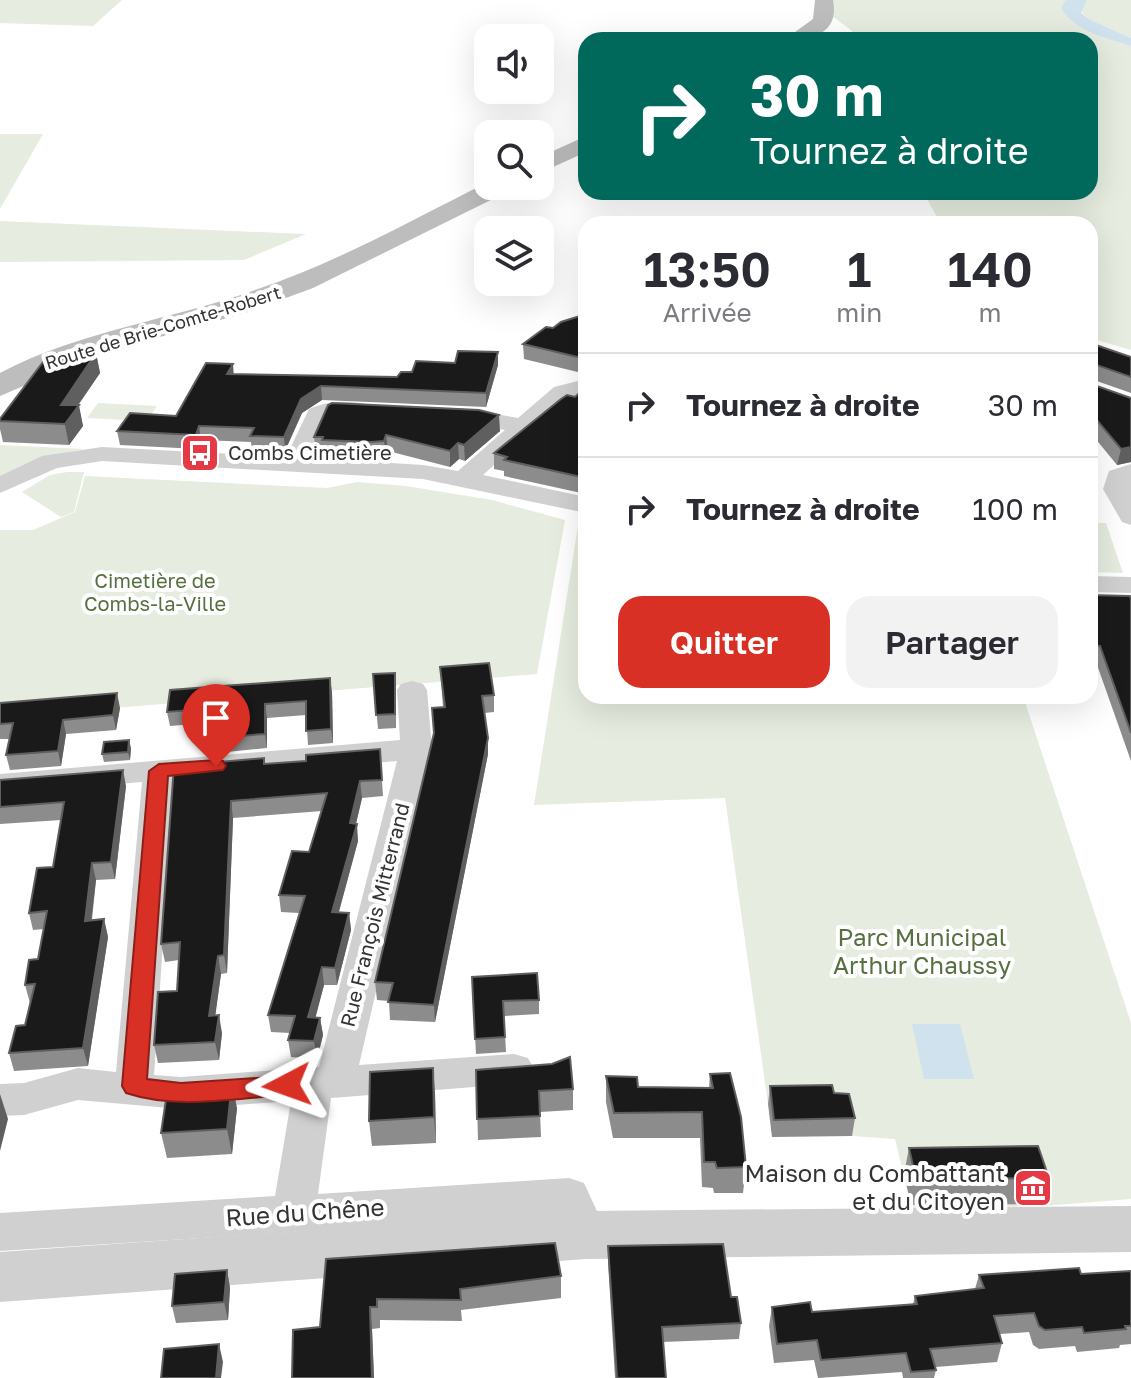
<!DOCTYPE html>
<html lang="fr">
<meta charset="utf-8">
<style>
:root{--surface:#fff;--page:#f2f2f3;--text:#2b2b33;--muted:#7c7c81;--line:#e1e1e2;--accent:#d93025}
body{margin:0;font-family:"Golos Text",sans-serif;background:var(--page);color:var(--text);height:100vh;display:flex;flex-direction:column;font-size:30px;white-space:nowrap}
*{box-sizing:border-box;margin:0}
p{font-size:26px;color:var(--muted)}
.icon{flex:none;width:44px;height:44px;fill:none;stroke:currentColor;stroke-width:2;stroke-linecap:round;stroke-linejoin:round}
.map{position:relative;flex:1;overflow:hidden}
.sheet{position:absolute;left:578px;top:216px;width:520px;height:488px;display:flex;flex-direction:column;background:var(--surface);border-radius:24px;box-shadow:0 8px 32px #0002}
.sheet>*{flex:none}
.hud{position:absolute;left:578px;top:32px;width:520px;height:168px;border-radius:24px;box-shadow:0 8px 32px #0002;background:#00695c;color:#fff;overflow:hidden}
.buttons{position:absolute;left:474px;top:24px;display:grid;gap:16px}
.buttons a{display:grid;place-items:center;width:80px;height:80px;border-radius:16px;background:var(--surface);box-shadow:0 8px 32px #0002;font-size:40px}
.pin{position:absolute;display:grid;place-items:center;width:68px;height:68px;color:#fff;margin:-82px -34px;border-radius:50% 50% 50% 0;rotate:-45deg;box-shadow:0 0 8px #0007}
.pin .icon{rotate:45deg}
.me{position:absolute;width:88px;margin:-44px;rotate:266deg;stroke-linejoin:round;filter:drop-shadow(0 0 6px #0008)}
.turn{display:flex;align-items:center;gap:28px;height:168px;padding:0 40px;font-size:36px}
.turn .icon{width:104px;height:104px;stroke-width:2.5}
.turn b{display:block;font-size:56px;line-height:68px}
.eta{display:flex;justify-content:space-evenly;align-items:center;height:136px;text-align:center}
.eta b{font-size:48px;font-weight:600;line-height:56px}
.cta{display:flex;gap:16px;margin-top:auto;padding:16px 40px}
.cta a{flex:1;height:92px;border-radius:24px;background:var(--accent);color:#fff;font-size:32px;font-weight:600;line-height:92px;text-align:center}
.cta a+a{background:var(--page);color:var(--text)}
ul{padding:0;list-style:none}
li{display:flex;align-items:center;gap:24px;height:104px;padding:0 40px;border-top:2px solid var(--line)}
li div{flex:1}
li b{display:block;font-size:30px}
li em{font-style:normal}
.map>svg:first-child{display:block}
.green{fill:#e6ecdf}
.water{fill:#cfe2ee}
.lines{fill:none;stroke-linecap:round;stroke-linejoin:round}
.minor{fill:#d0d0d0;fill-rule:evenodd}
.tertiary{fill:#d0d0d0;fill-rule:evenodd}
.secondary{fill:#bdbdbd;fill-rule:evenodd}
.wall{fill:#8c8c8c}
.shaded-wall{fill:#5f5f5f}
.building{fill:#1a1a1a;stroke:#5f5f5f;stroke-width:2}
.route{fill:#d93025;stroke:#8d1f18;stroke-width:2}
.labels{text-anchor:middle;stroke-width:8;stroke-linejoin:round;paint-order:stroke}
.far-street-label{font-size:18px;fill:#333;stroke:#fff}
.poi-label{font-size:20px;fill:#333;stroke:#fff;text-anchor:start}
.park-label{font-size:20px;fill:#56703f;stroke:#fff}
.street-label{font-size:20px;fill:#333;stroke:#fff}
.near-park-label{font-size:24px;fill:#56703f;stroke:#fff}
.near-poi-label{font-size:24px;fill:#333;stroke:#fff;text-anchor:end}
.near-street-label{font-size:24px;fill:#333;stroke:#fff}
</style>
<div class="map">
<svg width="1131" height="1378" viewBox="0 0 1131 1378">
<rect width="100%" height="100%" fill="#fff"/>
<!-- green -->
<g class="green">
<path d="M0,0H122L93,26L0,23Z"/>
<path d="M830,0H1066L1061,7L1102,37L1131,46V350L1090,338V224H941L923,192H1090V40H857L851,30L832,16Z"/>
<path d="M1087,0H1131V38L1089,19L1081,12Z"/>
<path d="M0,134H43L0,209Z"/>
<path d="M0,221L306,234L244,260L0,262Z"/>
<path d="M98,403L157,406L147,421L87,418Z"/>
<path d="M0,445L84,449L40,458L0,477Z"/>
<path d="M67,472H84L74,512L61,517L22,492L50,475Z"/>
<path d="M85,476L327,488L357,482L406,486L492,500L565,520L537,674L0,717V530H33L75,512Z"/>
<path d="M580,513L586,516V696H1023L1131,1023V1199L1043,1206L912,1210L895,1139L852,1136L847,1112L768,1104L725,798L534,805Z"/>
<path d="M1090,523H1106L1123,573L1090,572Z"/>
</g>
<!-- water -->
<g class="water">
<path d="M1066,0H1087L1081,13L1089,19L1131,38V46C1109,39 1071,30 1061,7Z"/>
<path d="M912,1024H960L974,1079H924Z"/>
</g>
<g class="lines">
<!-- minor -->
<g class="minor">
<path d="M586,379V393L570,397L483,475L586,497V513L423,479L102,461L57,468L0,493V476L42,456L102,447L286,457L309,409C329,400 350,400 372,405L376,410L372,415C357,419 341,412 327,418L310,458L423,465L458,471L505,430L452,420L448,415L452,410L460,408L518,418L554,387Z"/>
<path d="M1131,464V525L1122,522L1103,489L1109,471Z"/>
<path d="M1090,576L1131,577V593L1090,592Z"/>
<path d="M412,681L423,684L427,690L432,749L359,1065L514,1054L528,1058L534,1069L528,1080L514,1084L331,1098L318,1194L569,1178L584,1183L608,1235L601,1248L586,1254L571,1248L556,1215L0,1251V1213L275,1196L291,1101L181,1109L78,1100L24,1115L0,1116V1084L24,1083L78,1068L116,1072L142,782L0,794V774L400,740L397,690L401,684ZM397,761L319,1067L181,1077L154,1075L174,780Z"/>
</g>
<!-- tertiary -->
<path class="tertiary" d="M1131,1206V1252L586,1259L0,1302V1252L586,1211Z"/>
<!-- secondary -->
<g class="secondary">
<path d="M815,0H833C840,35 810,40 784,40L813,19Z"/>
<path d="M586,136V152L540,173V157Z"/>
<path d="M488,182V186H513L509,191L313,288L245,313L96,355L0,396V373C79,331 171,320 255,290C336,263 412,220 488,182Z"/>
</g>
</g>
<!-- wall -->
<g class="wall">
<path d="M586,314V374L524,359L523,344L553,328Z"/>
<path d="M1090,343L1131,357V393L1091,379V384L1131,398V462L1117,465L1090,432Z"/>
<path d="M498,352V365L486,407L322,400L302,413L285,451L252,450L251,442L201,440L198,449L120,445L117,431L176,416L234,374L397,377L412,372Z"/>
<path d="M96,353L100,373L78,405L83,426L69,445L3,442L0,429V419Z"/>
<path d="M586,387V494L504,476V471L494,469V453L575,397Z"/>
<path d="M500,431L465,461L459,459L450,467L388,451L386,457L372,458L323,456V453H316L314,437Z"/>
<path d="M1090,595L1131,599V761L1096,662L1090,661Z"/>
<path d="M440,667L494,695V712L484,713L488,738V754L435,1022L390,1020L389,1001L377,1000L375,982L443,707Z"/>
<path d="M373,674L396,686V728L378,729Z"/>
<path d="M332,692L333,743L308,745L306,715L267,718V748L217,753L214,738L216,722L170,726L167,712Z"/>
<path d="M0,703L120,708L116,730L66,734L61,766L10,770L6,755L10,739H0Z"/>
<path d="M131,748L130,760L104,762L102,754Z"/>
<path d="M380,749L383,796L362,798L356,824L358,841L339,912L349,913L351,930L337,985H324L317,1010L315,1018H320L323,1035L317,1059L291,1057L288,1040L290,1033L271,1032L268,1015L299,913L281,912L279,895L309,852L322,811L233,818L227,973L221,974L215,1015L222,1033L219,1060L158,1063L154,1045L177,991L179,960L165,962L161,944L174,766L264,758L265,764L306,761Z"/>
<path d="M0,780L126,786L115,879L96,880L92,920L104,919L108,937L88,1066L14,1071L9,1053L25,1025L30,1003L25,985L38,959L44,929L33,930L29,913L53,867L61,820L0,824Z"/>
<path d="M472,977L539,1000V1014L504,1016L506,1052L476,1054Z"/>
<path d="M476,1070L573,1089V1110L540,1112L541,1137L478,1140Z"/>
<path d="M710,1074L746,1167L743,1193H714L713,1188L702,1187L700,1138H613L606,1102V1076L638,1087L709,1088Z"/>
<path d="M770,1086L834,1093L855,1118L852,1136L772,1137L768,1104Z"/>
<path d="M435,1093L436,1143L372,1146L369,1121Z"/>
<path d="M237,1108L232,1154L167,1158L161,1133Z"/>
<path d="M909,1148L1049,1178L1042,1204L911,1205L904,1174Z"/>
<path d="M608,1246L731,1297L741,1323L739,1339L663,1342L666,1378H615L608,1262Z"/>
<path d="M326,1259L561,1276V1298L461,1310L462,1321L380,1320V1328L372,1329L374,1378H292L320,1327Z"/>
<path d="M227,1270L230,1288L228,1320L176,1323L172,1306Z"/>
<path d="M1131,1271V1344L1120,1345L1119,1348L1077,1352L1075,1346L1039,1349L1033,1345L1029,1332L1000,1334L1002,1343L997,1362L936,1367V1370L934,1378H903L902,1372L818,1378L814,1360L774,1363L769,1326L772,1307L812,1312L913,1304L915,1296L975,1289L979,1275L1081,1274Z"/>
</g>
<!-- shaded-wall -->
<g class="shaded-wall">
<path d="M498,352V365L486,407V393Z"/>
<path d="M96,353L100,373L68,420L79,405L83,426L69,445L61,405Z"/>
<path d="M233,364L234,378L227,374Z"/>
<path d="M321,386L322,400L302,413L285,451L284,437L301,399Z"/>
<path d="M499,415L500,431L465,461L464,445Z"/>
<path d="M199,426L201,440L198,449L196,435Z"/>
<path d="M386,435L388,451L386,457L384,441Z"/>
<path d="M458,443L459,459L450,467V451Z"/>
<path d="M1131,447V462L1117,465L1121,449Z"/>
<path d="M330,678L332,692L333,743L331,729Z"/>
<path d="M117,693L120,708L116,730L113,715Z"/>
<path d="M265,704L267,718V748L265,734Z"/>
<path d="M63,720L66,734L61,766L58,751Z"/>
<path d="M488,738V754L435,1022L434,1005Z"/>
<path d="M129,740L131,748L130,760L128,752Z"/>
<path d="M123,770L126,786L115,879L111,862Z"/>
<path d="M360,781L362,798L352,840L350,823Z"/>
<path d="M231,801L233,818L227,973L224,955Z"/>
<path d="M357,824L358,841L334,929L332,912Z"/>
<path d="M92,863L96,880L89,938L85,921Z"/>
<path d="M349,913L351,930L337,985L335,968Z"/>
<path d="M104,919L108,937L88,1066L83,1048Z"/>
<path d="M218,956L221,974L213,1033L209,1016Z"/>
<path d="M322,967L324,985L311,1035L308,1017Z"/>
<path d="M219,1015L222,1033L219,1060L215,1042Z"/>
<path d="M320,1018L323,1035L317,1059L314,1041Z"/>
<path d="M433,1068L435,1093L436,1143L434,1117Z"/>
<path d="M232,1083L237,1108L232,1154L227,1129Z"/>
<path d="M0,1094L8,1119L0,1151Z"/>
<path d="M227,1270L230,1288L228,1320L224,1302Z"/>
<path d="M370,1307L372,1329L374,1378H372Z"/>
<path d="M219,1344L223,1362L221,1378H216Z"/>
</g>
<!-- building -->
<g class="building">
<path d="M586,314V359L523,344L546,327L553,328L561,322Z"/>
<path d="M1090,343L1131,357V377L1094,364L1090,367L1091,384L1131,398V447L1121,449L1090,412Z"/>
<path d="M458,351L498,352L486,393L321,386L301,399L284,437L250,436L254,428L199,426L196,435L117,431L130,413L176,416L206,363L233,364L227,374L397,377L401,372H412L416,361L455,363Z"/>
<path d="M61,352L96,353L61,405H79L65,424L0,421V419L46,358Z"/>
<path d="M586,387V478L504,460L507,457L494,453L561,399L567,395L575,397Z"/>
<path d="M332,403L479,410L499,415L464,445L458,443L450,451L386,435L384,441L371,442L322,440L323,437H314L328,405Z"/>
<path d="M1090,595L1130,596L1131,599V733L1100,646L1090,645Z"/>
<path d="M489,663L494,695L482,696L488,738L434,1005L388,1002L393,983L375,982L434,733L432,708L445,707L440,667Z"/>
<path d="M395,673V714L376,715L373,674Z"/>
<path d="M330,678L331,729L306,731V701L265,704V734L214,738L216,708L167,712L170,690Z"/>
<path d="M117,693L113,715L63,720L58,751L6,755L13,723L0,724V703Z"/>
<path d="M129,740L128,752L102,754L104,742Z"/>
<path d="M380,749L382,780L360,781L350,823L357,824L332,912L349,913L335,968L322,967L315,993L308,1017L320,1018L314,1041L288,1040L295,1016L268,1015L305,896L279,895L292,851L309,852L327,793L231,801L224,955L218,956L209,1016L219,1015L215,1042L154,1045L158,992L177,991L180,942L161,944L174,766L264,758V764L306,761V755Z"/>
<path d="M123,770L111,862L92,863L85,921L104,919L83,1048L9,1053L16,1026L25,1025L35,984L25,985L29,960L38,959L47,911L29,913L37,868L53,867L64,802L0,807V780Z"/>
<path d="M537,973L539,1000L503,1001L505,1037L475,1039L472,977Z"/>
<path d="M570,1057L573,1089L539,1091L540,1116L477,1119L476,1070L552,1064Z"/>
<path d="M433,1068L434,1117L369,1121L370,1072Z"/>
<path d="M730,1073L741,1117L746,1167L717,1168L715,1162H704L702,1112L614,1113L606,1076L637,1077L638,1087L713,1088L710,1074Z"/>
<path d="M232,1083L227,1129L161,1133L168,1086Z"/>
<path d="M832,1085L834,1093L849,1094L855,1118L774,1120L770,1086Z"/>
<path d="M1038,1146L1049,1178L916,1179L909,1148Z"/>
<path d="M555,1243L561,1276L460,1289L461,1300L377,1299V1307H370L372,1378H292L293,1330L320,1327L326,1259Z"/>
<path d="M723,1244L731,1297H737L741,1323L662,1327L666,1378H617L608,1246Z"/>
<path d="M1079,1268L1081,1274L1131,1271V1326H1125L1126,1329L1084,1333L1082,1327L1045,1330L1039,1326L1034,1313L994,1316L1002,1343L930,1349L936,1370L911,1372L906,1353L821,1360L817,1340L777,1344L772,1307L810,1302L812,1312L917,1304L915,1296L984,1288L979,1275Z"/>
<path d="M227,1270L224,1302L172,1306L175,1274Z"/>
<path d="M219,1344L216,1378H161L164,1349Z"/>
</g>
<!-- route -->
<path class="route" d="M216,760L223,761L226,766L223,770L168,776L147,1079L181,1083L287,1076L295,1079L299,1085L295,1092L287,1095C235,1098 177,1110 126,1093L122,1086L149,771L159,764Z"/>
<!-- icons -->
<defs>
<g id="bus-square" transform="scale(2)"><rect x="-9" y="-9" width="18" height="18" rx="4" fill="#e63946" stroke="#fff"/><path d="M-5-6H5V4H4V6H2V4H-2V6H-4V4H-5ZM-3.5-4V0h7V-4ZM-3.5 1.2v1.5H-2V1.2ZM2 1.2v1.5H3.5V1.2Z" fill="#fff"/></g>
<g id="museum-square" transform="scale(2)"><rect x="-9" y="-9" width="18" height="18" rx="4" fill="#e63946" stroke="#fff"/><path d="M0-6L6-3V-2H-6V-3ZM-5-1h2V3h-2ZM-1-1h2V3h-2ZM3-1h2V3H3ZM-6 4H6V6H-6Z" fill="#fff"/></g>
</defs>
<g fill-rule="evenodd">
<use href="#bus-square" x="200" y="453"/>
<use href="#museum-square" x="1033" y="1188"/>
</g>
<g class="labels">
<!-- far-street labels -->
<g class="far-street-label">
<text transform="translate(163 328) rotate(-17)" y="6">Route de Brie-Comte-Robert</text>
</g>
<!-- poi labels -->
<g class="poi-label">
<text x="228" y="460">Combs Cimetière</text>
</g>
<!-- park labels -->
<g class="park-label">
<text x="155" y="588">Cimetière de<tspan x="155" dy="23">Combs-la-Ville</tspan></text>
</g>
<!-- street labels -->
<g class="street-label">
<text transform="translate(375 915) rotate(-76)" y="7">Rue François Mitterrand</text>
</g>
<!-- near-park labels -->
<g class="near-park-label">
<text x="922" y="946">Parc Municipal<tspan x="922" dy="28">Arthur Chaussy</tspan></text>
</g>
<!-- near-poi labels -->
<g class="near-poi-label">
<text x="1005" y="1182">Maison du Combattant<tspan x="1005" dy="28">et du Citoyen</tspan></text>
</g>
<!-- near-street labels -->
<g class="near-street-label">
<text transform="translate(305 1213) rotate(-4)" y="8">Rue du Chêne</text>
</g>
</g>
</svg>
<div class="buttons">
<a><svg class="icon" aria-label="sound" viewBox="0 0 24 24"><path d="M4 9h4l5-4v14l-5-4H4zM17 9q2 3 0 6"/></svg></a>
<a><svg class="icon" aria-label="search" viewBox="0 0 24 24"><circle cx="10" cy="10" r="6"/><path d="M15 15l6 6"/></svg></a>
<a><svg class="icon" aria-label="layers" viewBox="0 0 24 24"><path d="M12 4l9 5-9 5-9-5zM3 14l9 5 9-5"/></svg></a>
</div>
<div class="pin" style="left:216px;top:766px;background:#d93025"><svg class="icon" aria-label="arrive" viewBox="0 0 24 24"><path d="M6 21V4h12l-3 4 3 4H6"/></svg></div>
<svg class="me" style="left:287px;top:1085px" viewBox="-20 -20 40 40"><path d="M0-17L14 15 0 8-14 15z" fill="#d93025" stroke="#fff" stroke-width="4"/></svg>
<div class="hud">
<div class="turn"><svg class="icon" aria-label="right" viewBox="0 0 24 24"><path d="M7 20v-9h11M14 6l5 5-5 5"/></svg><div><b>30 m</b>Tournez à droite</div></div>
</div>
<section class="sheet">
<div class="eta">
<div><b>13:50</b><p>Arrivée</p></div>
<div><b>1</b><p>min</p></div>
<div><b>140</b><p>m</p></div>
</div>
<ul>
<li><svg class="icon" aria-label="right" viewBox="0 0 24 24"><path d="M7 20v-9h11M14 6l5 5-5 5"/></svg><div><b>Tournez à droite</b></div><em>30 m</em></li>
<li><svg class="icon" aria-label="right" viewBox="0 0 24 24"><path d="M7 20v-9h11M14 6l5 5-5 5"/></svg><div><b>Tournez à droite</b></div><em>100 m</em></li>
</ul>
<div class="cta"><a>Quitter</a><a>Partager</a></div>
</section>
</div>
